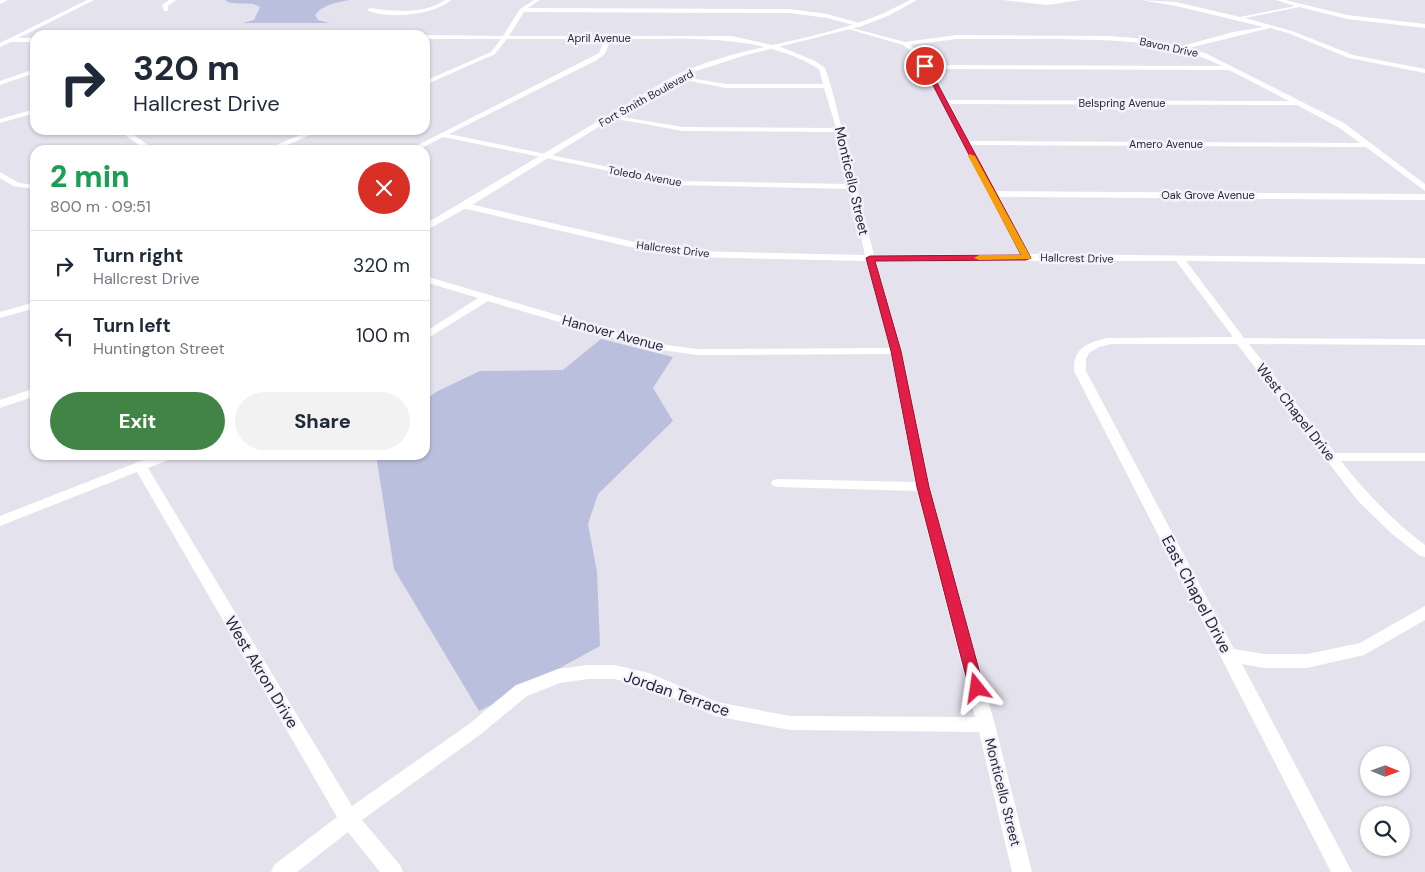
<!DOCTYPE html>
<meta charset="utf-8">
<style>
:root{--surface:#fff;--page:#f2f2f3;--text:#1f2937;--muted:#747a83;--line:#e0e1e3;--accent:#428446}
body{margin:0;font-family:"DM Sans",sans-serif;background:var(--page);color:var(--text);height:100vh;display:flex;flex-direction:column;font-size:19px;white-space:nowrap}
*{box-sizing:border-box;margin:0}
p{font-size:16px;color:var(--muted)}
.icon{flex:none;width:28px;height:28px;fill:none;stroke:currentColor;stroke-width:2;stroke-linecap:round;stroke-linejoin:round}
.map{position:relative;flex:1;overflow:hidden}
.panel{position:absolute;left:30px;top:145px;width:400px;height:315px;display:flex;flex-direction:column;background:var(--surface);border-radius:15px;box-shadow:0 1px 4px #0004}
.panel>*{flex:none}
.guide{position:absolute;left:30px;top:30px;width:400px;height:105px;border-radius:15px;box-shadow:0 1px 4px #0004;background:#fff;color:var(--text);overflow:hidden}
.needle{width:32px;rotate:91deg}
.fabs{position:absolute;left:1360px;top:746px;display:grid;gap:10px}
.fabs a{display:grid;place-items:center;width:50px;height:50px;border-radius:50%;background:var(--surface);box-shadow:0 1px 4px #0004;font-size:25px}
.pin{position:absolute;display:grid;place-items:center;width:42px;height:42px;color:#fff;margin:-21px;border:2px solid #fff;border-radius:50%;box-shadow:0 1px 5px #0007}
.me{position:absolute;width:55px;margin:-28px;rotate:345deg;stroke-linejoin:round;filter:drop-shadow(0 0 4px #0008)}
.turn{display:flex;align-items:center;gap:18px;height:105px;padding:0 20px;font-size:22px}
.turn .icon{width:65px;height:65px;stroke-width:2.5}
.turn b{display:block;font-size:35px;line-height:42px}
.round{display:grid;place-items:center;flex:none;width:52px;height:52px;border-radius:26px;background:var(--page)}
.overview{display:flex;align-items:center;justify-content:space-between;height:85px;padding:0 20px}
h1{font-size:30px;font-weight:800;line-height:38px;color:#1e9e55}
.primary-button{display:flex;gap:10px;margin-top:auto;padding:10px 20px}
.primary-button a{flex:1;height:58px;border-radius:30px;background:var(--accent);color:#fff;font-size:20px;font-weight:800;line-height:58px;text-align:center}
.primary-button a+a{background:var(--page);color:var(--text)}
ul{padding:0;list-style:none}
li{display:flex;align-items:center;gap:15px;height:70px;padding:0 20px;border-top:1px solid var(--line)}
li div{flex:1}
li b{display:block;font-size:19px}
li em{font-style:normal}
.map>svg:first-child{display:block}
.green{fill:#bbbfde}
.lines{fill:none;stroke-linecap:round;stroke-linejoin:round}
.minor{fill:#fff;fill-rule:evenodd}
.tertiary{fill:#fff;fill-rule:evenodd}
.route{fill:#e11d48;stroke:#92132f}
.slow{fill:#f59e0b}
.labels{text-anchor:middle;stroke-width:5;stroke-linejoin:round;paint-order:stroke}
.far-street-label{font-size:11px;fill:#2c223e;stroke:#f4f3f9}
.street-label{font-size:14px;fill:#2c223e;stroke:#f4f3f9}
.near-street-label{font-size:16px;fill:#2c223e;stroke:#f4f3f9}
</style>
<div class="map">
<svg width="1425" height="872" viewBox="0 0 1425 872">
<rect width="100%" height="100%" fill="#e4e2ed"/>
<!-- green -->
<g class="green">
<path d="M225,0H349C336,3 323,4 315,15L318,20L329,23H243L254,20L260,7C250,0 235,7 225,0Z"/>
<path d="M601,339L673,357L653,388L673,421L598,494L588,524L597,572L600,646L558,669L516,685L491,705L479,711L394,569L376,455H425V400L436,392L480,371L563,370Z"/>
</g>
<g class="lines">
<!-- minor -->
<g class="minor">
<path d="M87,0H94L18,38H35V42H11L0,47V43Z"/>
<path d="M169,0H176L168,6V11H164L162,5Z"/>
<path d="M445,0H451C435,15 386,20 367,10L370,8C394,11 424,15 445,0Z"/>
<path d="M534,0H540L528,8L790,9L827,14L863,24L861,27L827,18L790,13L524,12L509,36H732L781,47L815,61L825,68L831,86L874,255L1020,254L942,102L914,53L903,45L848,29V27L905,42L957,35L1109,36L1135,38L1182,46L1233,32L1264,27L1176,6L1140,0L1176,2L1240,17L1295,6L1276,0H1285L1347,15L1425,24V28L1347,19L1299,7L1245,18L1292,31L1353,55L1425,69V73L1349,58L1288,33L1270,28L1189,48L1207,54L1344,123L1425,184V191L1366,147L971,145L996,191L1425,194V200L999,197L1029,254L1425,258V264L1186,261L1244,338L1425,339V345L1249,344L1335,453H1425V461H1341C1367,494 1392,520 1425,545V557L1420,556L1391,533L1358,501L1237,344H1112L1099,347L1089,353L1086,359V371L1234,649L1264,654H1307L1360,643L1425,606V620L1364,655L1307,668H1264L1242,664L1352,872H1331L1074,371C1073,348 1087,343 1107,338L1233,337L1176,261H876L902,351L930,487L995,725L1032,872H1012L979,732L790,730L715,716L640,684L614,679H588L560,683L527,696L481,734L362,820L400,865L403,872H380L348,832L297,872H271L274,865L337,817L137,472L0,526V516L156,455H174L173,458L148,468L352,806L469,724L515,686L558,669L588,665H614L649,673L717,702L790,716L975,717L917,491L778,487L773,486L771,483L773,480L778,479L915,482L891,354L697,355L648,348L488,301L425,340V332L478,298L425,282V276L653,343L697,349L890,348L866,261L690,257L652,252L462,208V204L465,203L652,246L690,251L865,255L850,189L677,185L443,137L418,150H408L599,53L605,39H507L495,54L425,85V81L491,52L501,39H425V35L503,36L520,9ZM611,39C681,40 757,31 819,69L823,84H726L677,76L674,78L726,88H824L836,128L683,127L610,115L606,117L683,131L837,132L849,184L677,181L449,134L597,60L605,54ZM957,39C990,39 1024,39 1057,39C1114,40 1171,40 1222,66L927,65L918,51L910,45ZM929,69L1229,70L1289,101L947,100ZM950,104L1297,105L1338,127L1360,143L969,141Z"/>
<path d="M1002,0H1081L1047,5Z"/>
<path d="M35,69V73L0,85V81Z"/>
<path d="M35,109V113L0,123V119Z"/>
<path d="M118,130H127L155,150H146Z"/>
<path d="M311,130H321L276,150H265Z"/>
<path d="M0,172L19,183L35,185V189L13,186L0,178Z"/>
<path d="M35,302V308L0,318V312Z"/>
</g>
<!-- tertiary -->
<g class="tertiary">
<path d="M0,0H8L0,4Z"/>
<path d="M910,0H917L890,15L862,26L746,55L690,73L657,91L472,205L425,231V224L674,76C732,48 797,44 857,23C876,17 893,9 910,0Z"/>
<path d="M35,388V396L0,408V400Z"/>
</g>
</g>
<!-- route -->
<path class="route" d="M925,65L928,66L1031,258L1026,260L875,261L901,351L929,487L984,688L982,693L977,694L971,693L969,688L917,487L891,351L866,258L870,256L1021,255L923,66Z"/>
<!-- slow -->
<path class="slow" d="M969,154L975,156L1031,258L1029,259L979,260L974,258L979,255H1021L968,156Z"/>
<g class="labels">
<!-- far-street labels -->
<g class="far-street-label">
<text x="599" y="42">April Avenue</text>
<text transform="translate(1169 47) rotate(12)" y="4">Bavon Drive</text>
<text transform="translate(646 98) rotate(-29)" y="4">Fort Smith Boulevard</text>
<text x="1122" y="107">Belspring Avenue</text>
<text x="1166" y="148">Amero Avenue</text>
<text transform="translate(645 176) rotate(10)" y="4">Toledo Avenue</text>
<text x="1208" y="199">Oak Grove Avenue</text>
<text transform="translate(673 249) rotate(7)" y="4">Hallcrest Drive</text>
<text transform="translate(1077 258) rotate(1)" y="4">Hallcrest Drive</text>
</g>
<!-- street labels -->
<g class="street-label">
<text transform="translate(852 181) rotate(77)" y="5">Monticello Street</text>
<text transform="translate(613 333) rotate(15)" y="5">Hanover Avenue</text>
<text transform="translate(1296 412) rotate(52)" y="5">West Chapel Drive</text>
<text transform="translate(1003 792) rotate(76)" y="5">Monticello Street</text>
</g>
<!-- near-street labels -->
<g class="near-street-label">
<text transform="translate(1197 594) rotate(62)" y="6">East Chapel Drive</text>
<text transform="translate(262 672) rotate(59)" y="6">West Akron Drive</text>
<text transform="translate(677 693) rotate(19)" y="6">Jordan Terrace</text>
</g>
</g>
</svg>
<div class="fabs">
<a><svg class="needle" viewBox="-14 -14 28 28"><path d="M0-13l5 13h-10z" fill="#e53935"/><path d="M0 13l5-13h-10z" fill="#747a83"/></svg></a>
<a><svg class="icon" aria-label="search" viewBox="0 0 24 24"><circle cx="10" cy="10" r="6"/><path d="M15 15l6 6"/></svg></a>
</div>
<div class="pin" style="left:925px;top:66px;background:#d93025"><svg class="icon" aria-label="arrive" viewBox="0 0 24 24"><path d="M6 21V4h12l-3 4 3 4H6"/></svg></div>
<svg class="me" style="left:977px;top:688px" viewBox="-20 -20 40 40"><path d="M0-17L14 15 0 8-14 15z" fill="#e11d48" stroke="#fff" stroke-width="4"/></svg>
<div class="guide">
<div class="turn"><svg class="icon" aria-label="right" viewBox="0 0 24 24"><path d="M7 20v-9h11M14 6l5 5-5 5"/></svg><div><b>320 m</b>Hallcrest Drive</div></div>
</div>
<section class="panel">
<div class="overview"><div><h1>2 min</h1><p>800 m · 09:51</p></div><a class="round" style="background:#d93025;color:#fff"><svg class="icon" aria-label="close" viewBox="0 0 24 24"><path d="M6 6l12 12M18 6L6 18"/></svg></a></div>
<ul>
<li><svg class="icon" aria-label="right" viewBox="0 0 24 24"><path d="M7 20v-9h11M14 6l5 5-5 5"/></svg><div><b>Turn right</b><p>Hallcrest Drive</p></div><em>320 m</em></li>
<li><svg class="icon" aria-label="left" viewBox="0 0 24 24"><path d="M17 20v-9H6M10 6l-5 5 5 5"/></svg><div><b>Turn left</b><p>Huntington Street</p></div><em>100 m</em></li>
</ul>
<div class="primary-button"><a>Exit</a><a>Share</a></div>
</section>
</div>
